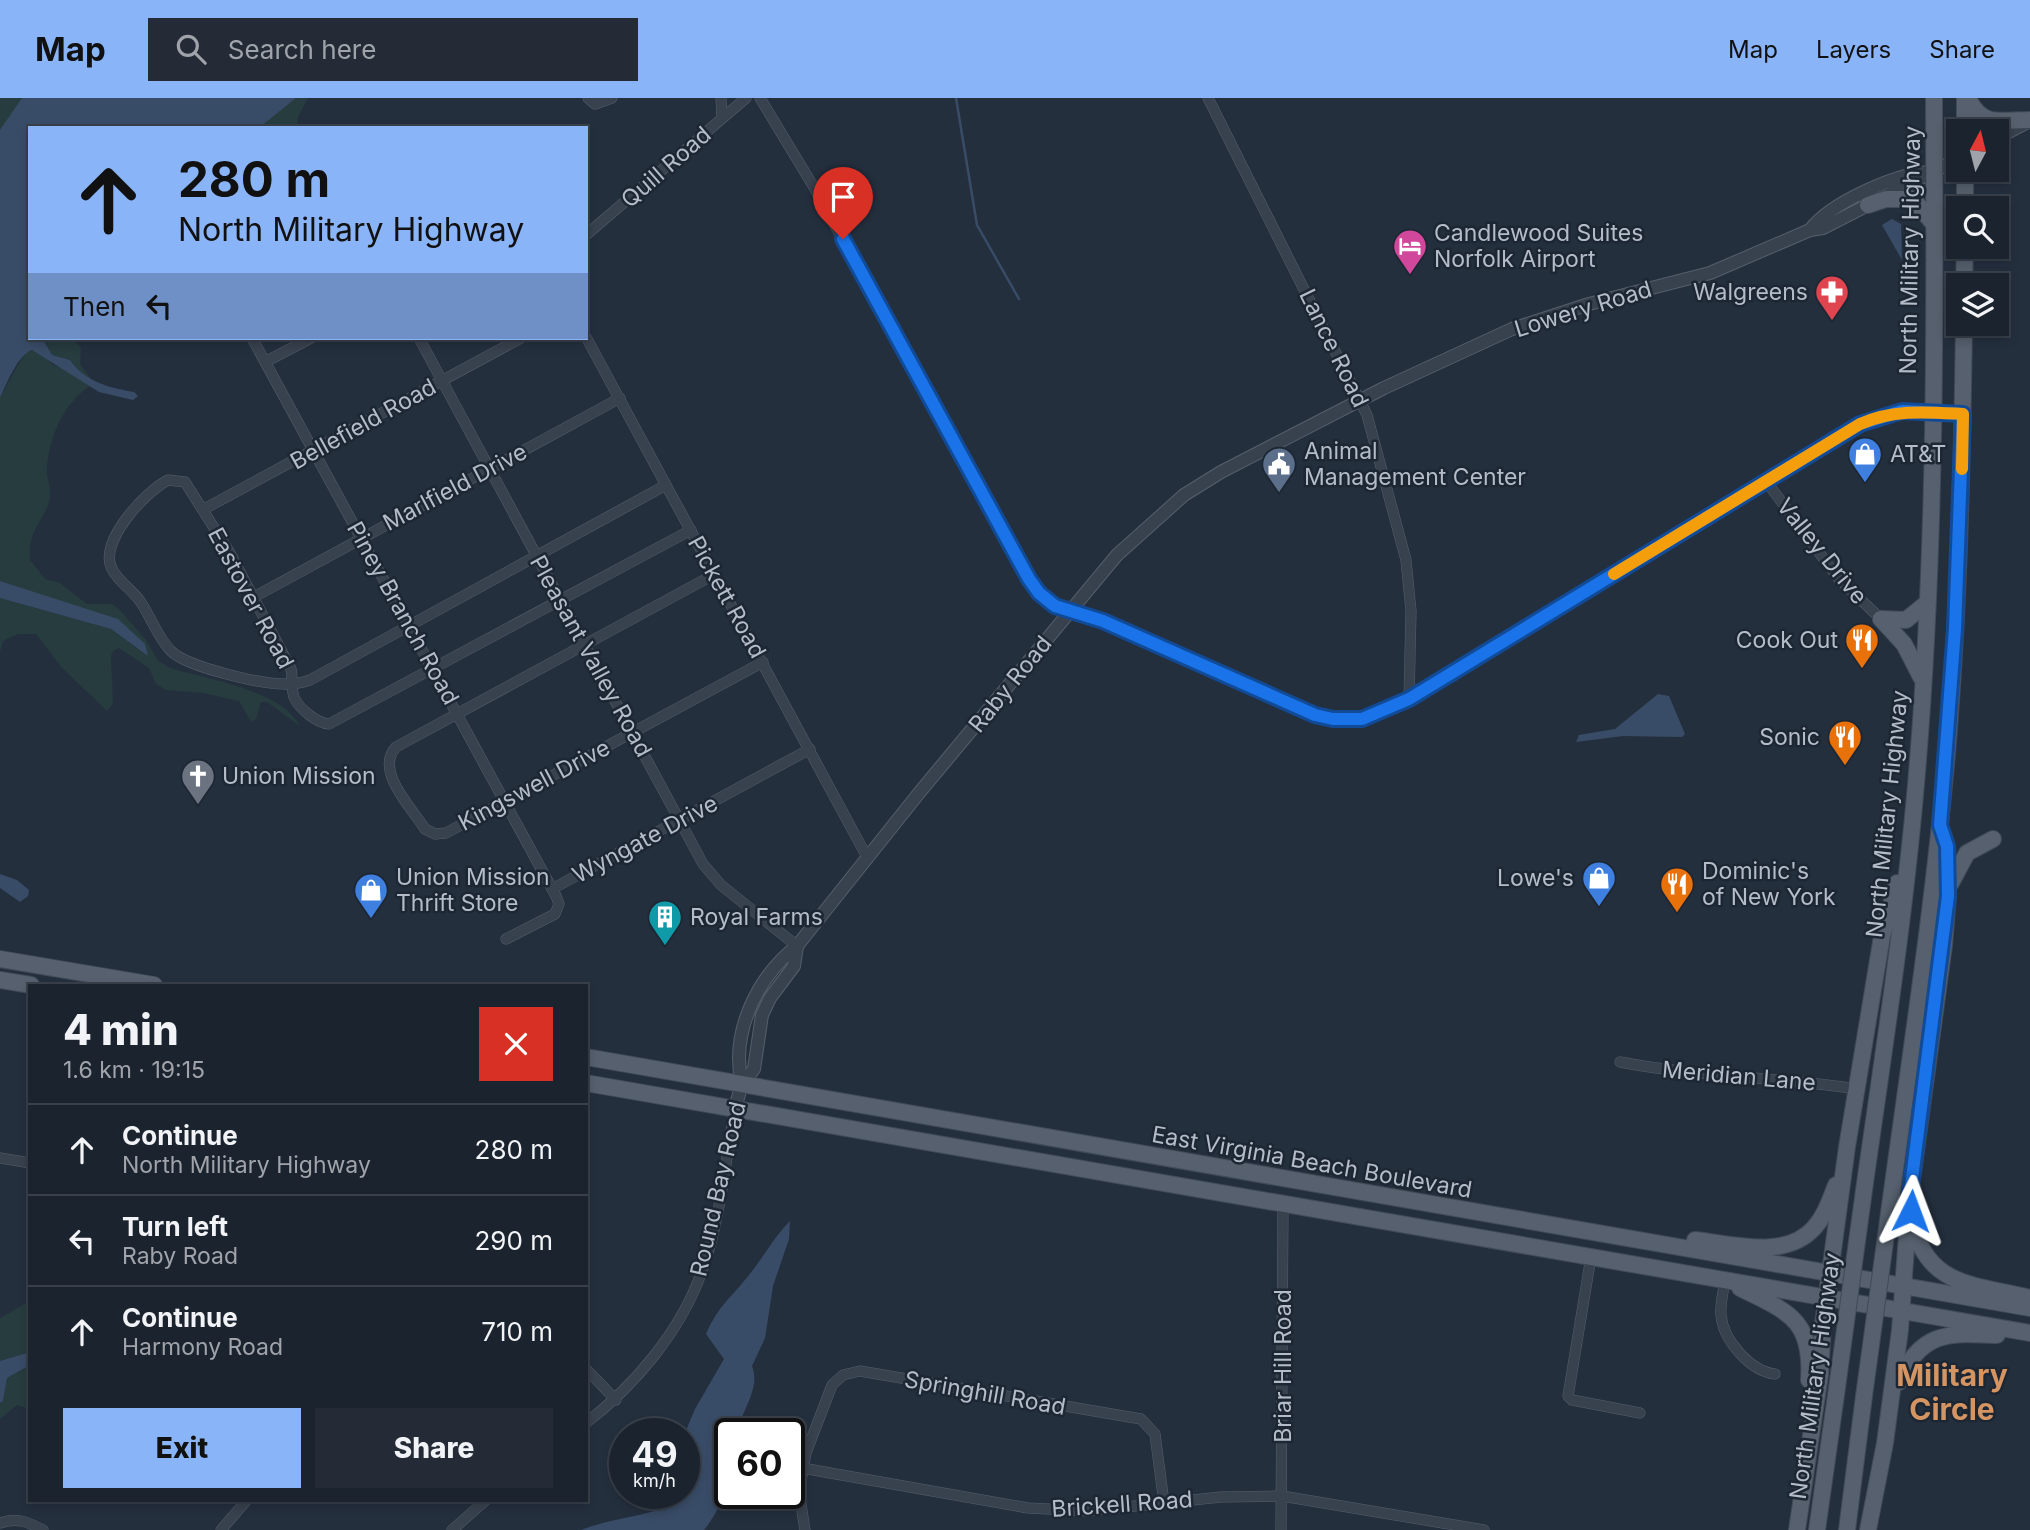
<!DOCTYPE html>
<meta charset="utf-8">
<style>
:root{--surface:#1b232e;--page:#242b36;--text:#f1f3f6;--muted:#a0a4aa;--line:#39404a;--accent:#8ab4f8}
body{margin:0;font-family:Inter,sans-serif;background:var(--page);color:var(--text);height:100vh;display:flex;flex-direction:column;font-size:26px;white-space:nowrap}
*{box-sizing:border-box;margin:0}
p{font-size:23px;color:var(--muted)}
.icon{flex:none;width:38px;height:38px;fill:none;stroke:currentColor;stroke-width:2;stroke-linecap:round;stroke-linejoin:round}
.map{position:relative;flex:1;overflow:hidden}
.side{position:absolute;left:28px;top:886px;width:560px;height:518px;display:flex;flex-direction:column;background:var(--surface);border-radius:0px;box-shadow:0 4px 10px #0003,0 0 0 2px var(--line)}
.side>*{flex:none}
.hud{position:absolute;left:28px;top:28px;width:560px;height:214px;border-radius:0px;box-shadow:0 4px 10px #0003,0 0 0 2px var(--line);background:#8ab4f8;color:#111;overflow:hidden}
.needle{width:46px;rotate:7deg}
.controls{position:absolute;left:1946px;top:21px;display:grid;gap:14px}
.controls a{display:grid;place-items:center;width:63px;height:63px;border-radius:0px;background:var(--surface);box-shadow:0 4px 10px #0003,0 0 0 2px var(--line);font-size:35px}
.speed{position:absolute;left:609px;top:1320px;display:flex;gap:14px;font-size:35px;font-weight:700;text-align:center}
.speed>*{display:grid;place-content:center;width:91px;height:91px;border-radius:50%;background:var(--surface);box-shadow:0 4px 10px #0003,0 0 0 2px var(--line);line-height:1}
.speed small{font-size:18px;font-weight:400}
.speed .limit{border:4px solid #111;border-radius:10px;background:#fff;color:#111}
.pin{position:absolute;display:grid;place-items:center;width:60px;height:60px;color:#fff;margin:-72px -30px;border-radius:50% 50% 50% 0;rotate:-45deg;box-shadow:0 0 7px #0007}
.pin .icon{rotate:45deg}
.me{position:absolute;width:77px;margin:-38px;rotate:3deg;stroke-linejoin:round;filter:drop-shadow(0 0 5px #0008)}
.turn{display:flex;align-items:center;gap:24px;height:147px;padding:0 35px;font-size:32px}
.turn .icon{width:91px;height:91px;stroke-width:2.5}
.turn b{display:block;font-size:49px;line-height:60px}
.then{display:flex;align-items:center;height:66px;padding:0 35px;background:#0003;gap:14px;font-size:26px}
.round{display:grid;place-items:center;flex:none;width:74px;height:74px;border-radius:0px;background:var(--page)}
.overview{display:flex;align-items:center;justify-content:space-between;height:119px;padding:0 35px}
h1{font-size:42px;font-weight:800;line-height:52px}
.cta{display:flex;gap:14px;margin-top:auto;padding:14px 35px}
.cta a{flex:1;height:80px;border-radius:0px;background:var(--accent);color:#111;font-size:28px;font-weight:800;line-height:80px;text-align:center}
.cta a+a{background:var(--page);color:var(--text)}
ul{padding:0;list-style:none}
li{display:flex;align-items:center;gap:21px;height:91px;padding:0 35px;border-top:2px solid var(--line)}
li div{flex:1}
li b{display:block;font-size:26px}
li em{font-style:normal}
header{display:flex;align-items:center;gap:42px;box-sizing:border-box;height:98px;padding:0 35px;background:var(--accent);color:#111}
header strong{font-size:33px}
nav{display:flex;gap:38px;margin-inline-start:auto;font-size:24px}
.search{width:490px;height:63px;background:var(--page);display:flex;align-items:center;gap:18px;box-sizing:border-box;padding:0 24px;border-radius:0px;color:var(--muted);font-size:26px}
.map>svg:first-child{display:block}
.green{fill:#263c3f}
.water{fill:#394c67}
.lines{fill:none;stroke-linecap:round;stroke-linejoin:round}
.stream{stroke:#394c67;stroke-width:2.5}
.minor-casing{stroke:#565f6c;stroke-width:11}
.tertiary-casing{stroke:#565f6c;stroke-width:14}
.primary-casing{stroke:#414a57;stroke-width:18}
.minor{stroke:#38414e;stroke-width:10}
.tertiary{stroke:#38414e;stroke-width:12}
.primary{stroke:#56606e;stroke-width:16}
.primary-bridge-casing{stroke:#414a57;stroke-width:18;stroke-linecap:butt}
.primary-bridge{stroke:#56606e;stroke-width:16}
.route-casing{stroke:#114b97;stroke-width:18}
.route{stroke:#1a73e8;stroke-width:12}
.slow{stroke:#f59e0b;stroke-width:12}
.labels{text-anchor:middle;stroke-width:5;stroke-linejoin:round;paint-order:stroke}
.street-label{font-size:23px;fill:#b4bcc9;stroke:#1d2633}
.poi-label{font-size:23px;fill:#b4bcc9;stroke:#1d2633;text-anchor:start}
.district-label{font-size:30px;font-weight:bold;fill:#d59563;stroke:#1d2633}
</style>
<header>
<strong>Map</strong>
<div class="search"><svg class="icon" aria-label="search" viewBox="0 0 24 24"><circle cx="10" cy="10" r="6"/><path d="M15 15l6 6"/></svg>Search here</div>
<nav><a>Map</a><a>Layers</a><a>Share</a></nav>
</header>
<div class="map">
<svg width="2030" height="1432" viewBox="0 0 2030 1432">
<rect width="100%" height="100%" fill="#242f3e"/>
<!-- green -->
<g class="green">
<path d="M0,0H36L0,44Z"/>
<path d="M296,0H308L298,19L297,30H259Z"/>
<path d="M42,240H71L81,249L80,266L92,283L77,272L70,262L52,257Z"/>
<path d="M32,252L39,253L53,267L66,271L90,288C64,305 51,336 47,367C45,378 52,390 50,400C45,423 27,432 30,462L45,481L60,485L87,506H112L119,511L146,542L158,563L170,570C207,581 281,592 300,628L267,604H261L256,621L251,624L239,603L203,595L166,592L156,586L149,570L119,550L113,553L111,558L113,605L107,613L62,570L36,536H18L3,543L0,554V500L111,531L147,558L93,514L0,483V300L19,265L26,255Z"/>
<path d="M30,1203V1254L0,1263V1220Z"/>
<path d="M30,1267V1311L17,1307L0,1321V1305L3,1303L7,1280Z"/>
</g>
<!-- water -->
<g class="water">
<path d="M22,0H296L259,30H30V240H42L52,257L70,262C84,283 109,290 134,294L138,298L133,302L99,294L32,252C17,258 7,285 0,300V32Z"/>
<path d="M1892,121L1901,126L1902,162L1882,127Z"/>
<path d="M0,483L118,521L145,546L148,558L111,531L0,500Z"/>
<path d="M1658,596L1669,598L1685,636L1682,639L1623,638L1576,644L1579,637L1615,631Z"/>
<path d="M0,776L17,782L29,792L28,798L20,804L0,790Z"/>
<path d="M790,1123L789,1141L773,1188L765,1240L752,1268C761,1292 741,1311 738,1335H730C730,1376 730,1399 704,1432H581C606,1422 632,1420 658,1412L669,1395H684V1337L695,1311L724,1261L706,1236C718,1209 726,1205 744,1183C761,1164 772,1141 790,1123Z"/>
<path d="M30,1254V1267L7,1280L3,1303L0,1305V1263Z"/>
</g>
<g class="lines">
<!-- stream -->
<path class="stream" d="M956,0L977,127L1019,201"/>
<!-- minor casing -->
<g class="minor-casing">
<g id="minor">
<path d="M588,0L595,6L612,0"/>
<path d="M721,0L722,19"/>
<path d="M760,0L815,91L1029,481L1046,502L1070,513"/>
<path d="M1208,0L1367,317L1406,462L1411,513L1409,601"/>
<path d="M586,137L746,0"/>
<path d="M586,239L867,759"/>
<path d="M252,240L556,798L559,806L555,816L506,841"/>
<path d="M419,240L703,766L721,787L797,848"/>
<path d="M265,264L311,240"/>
<path d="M1766,383L1838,480L1881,521"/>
<path d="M666,387L310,582C301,585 293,587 284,586C260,586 187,569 171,553C158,540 151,519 140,503C132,492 118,483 112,471C98,444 145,394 168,382L185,384L230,455L291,571C293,580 291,591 294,599C299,611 317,625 329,626L691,432"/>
<path d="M204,411L521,240"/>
<path d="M715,476L396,649C374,673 412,710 425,731L435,736L446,735L763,564"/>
<path d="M254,499L620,300"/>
<path d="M552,791L810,651"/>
<path d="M1620,964C1698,979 1779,979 1857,991"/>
<path d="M0,1060L30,1065"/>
<path d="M1591,1159L1568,1298L1572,1302L1640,1315"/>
<path d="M1725,1183C1723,1194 1720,1206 1721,1217C1723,1242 1750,1273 1775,1276"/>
<path d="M586,1271L616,1302"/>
<path d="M586,1325C635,1287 681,1233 702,1173C721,1121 725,1064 735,1010"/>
<path d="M802,1370L1028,1410L1088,1413L1221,1399L1282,1398L1484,1432"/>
<path d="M0,1425C17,1419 28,1424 43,1432"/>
<path d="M221,1432L247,1402"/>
<path d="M452,1432L486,1402"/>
<path d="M805,1432L799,1394L806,1355L832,1287L843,1277L860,1273L1141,1321L1155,1336L1164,1405"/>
<path d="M1281,1432L1283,1104"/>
</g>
</g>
<!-- tertiary casing -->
<g class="tertiary-casing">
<g id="tertiary">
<path d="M1997,40L2028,24"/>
<path d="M1810,132C1830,105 1895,76 1929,74"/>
<path d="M1070,513L1103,523L1315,616C1369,630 1399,607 1443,581L1860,326L1902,313L1963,316"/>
<path d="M742,986C730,935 757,879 797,848L919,695L1117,457L1184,397L1221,374L1384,290L1512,231L1589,206L1710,175L1810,132L1823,130L1958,61"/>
<path d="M735,1010L742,986L754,971L762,917L770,900L794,868L797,848"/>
</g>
</g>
<!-- primary casing -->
<g class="primary-casing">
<g id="primary">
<path d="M1968,0C1982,30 2000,22 2030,22"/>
<path d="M1965,33V1"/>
<path d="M1965,72V110"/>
<path d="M1868,107L1886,101H1913L1933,125"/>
<path d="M1964,187L1965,149"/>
<path d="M1881,521L1904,546L1921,579"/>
<path d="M1881,521L1906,522L1927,505"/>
<path d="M1951,785L1967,755L1993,741"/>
<path d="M0,861L154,887"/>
<path d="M0,882L31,887"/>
<path d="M586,959L2030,1210"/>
<path d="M586,985L2030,1235"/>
<path d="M1865,1085C1885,944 1907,803 1918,662C1936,442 1935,220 1934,0"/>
<path d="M1892,1093C1912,947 1934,802 1947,655C1959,512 1962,369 1964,226"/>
<path d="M1912,1122C1926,1189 1973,1186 2030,1200"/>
<path d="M1695,1142C1732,1146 1785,1162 1814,1130C1825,1118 1830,1102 1836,1087"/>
<path d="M1740,1190C1788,1214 1813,1221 1809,1282"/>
<path d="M1899,1284C1920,1233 1948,1235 1997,1237"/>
<path d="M1797,1432L1820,1277L1823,1226L1847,1049L1882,838L1897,785"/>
<path d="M1817,1432L1836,1297"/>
<path d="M1847,1432L1864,1298"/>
<path d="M1868,1432L1885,1345L1900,1232L1910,1096L1944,847L1948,798L1944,739"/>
</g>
</g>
<!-- minor -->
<use href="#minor" class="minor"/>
<!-- tertiary -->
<use href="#tertiary" class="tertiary"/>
<!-- primary -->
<use href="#primary" class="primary"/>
<!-- primary-bridge casing -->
<g class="primary-bridge-casing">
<g id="primary-bridge">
<path d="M1836,1297L1865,1085"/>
<path d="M1864,1298L1892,1093"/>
</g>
</g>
<!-- primary-bridge -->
<use href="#primary-bridge" class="primary-bridge"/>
</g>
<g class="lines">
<!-- route casing -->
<g class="route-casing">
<path id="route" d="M843,141L1029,481L1039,495L1055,508L1103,523L1315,617L1333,621H1362L1409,601L1860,326L1902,313L1963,316L1955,531L1940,727L1947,748L1948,798L1910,1096L1911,1113"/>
</g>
<!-- route -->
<use href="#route" class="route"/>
<!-- slow -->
<path class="slow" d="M1614,476L1860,326C1895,311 1926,314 1963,316L1962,371"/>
</g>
<!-- icons -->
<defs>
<g id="hotel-pin" transform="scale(1.75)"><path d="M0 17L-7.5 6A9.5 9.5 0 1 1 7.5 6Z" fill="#d1479c" stroke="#1d2633"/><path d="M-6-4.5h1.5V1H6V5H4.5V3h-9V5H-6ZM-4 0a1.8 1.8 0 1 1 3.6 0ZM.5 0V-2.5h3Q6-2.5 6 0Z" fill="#fff"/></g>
<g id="pharmacy-pin" transform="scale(1.75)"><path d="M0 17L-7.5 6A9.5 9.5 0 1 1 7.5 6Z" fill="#e0444e" stroke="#1d2633"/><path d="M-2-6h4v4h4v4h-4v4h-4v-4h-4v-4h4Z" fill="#fff"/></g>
<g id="shop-pin" transform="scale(1.75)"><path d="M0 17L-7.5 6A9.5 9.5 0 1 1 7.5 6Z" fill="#3f7fe0" stroke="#1d2633"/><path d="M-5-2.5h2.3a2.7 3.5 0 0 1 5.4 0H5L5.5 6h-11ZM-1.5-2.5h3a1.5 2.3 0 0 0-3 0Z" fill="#fff"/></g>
<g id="civic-pin" transform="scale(1.75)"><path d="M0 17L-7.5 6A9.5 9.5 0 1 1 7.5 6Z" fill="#5c6f8a" stroke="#1d2633"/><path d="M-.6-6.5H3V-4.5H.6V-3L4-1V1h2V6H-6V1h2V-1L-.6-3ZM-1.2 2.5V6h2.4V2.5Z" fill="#fff"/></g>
<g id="restaurant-pin" transform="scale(1.75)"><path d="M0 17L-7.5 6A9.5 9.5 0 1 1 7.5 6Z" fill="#e8710a" stroke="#1d2633"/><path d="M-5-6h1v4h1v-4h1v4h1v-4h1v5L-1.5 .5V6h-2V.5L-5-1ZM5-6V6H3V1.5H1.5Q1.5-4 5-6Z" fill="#fff"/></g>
<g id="church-pin" transform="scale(1.75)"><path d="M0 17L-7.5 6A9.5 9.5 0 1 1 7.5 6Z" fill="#6b7280" stroke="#1d2633"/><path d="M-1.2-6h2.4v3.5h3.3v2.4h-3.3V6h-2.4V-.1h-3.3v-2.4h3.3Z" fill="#fff"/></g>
<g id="building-pin" transform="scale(1.75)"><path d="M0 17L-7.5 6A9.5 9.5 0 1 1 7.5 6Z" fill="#0f9aa8" stroke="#1d2633"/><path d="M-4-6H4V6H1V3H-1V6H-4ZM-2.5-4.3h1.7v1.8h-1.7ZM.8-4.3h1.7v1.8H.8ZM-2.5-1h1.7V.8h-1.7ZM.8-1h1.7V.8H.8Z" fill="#fff"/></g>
</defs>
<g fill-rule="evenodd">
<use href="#hotel-pin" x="1410" y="148"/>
<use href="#pharmacy-pin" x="1832" y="194"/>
<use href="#shop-pin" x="1865" y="356"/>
<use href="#civic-pin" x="1279" y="366"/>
<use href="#restaurant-pin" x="1862" y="542"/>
<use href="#restaurant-pin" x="1845" y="639"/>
<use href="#church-pin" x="198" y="678"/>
<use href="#shop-pin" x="1599" y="780"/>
<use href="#restaurant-pin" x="1677" y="786"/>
<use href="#shop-pin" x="371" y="792"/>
<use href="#building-pin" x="665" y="819"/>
</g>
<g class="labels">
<!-- street labels -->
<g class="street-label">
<text transform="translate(666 69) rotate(-41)" y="8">Quill Road</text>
<text transform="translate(1910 152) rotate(-89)" y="8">North Military Highway</text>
<text transform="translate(1583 211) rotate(-17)" y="8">Lowery Road</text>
<text transform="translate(1334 250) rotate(64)" y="8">Lance Road</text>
<text transform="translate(363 326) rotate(-29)" y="8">Bellefield Road</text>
<text transform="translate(455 389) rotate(-28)" y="8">Marlfield Drive</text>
<text transform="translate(1822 453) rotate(51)" y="8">Valley Drive</text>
<text transform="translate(727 499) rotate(61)" y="8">Pickett Road</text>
<text transform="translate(251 500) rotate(62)" y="8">Eastover Road</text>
<text transform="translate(403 515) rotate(61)" y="8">Piney Branch Road</text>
<text transform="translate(591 558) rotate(61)" y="8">Pleasant Valley Road</text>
<text transform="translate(1010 586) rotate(-51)" y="8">Raby Road</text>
<text transform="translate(534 687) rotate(-28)" y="8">Kingswell Drive</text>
<text transform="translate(1887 716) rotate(-84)" y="8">North Military Highway</text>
<text transform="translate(645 741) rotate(-28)" y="8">Wyngate Drive</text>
<text transform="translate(1739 978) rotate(5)" y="8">Meridian Lane</text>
<text transform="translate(1312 1064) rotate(10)" y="8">East Virginia Beach Boulevard</text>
<text transform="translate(718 1091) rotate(-77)" y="8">Round Bay Road</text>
<text transform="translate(1283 1268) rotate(-90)" y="8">Briar Hill Road</text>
<text transform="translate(1815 1278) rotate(-82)" y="8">North Military Highway</text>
<text transform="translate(985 1295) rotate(10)" y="8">Springhill Road</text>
<text transform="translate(1122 1406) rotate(-4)" y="8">Brickell Road</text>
</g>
<!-- poi labels -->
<g class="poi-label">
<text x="1434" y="143">Candlewood Suites<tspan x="1434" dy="26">Norfolk Airport</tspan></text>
<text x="1808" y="202" text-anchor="end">Walgreens</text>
<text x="1304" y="361">Animal<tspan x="1304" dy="26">Management Center</tspan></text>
<text x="1890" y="364">AT&amp;T</text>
<text x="1838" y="550" text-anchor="end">Cook Out</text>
<text x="1820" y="647" text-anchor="end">Sonic</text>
<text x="222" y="686">Union Mission</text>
<text x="1702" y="781">Dominic's<tspan x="1702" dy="26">of New York</tspan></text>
<text x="396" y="787">Union Mission<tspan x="396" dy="26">Thrift Store</tspan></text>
<text x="1574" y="788" text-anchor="end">Lowe's</text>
<text x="690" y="827">Royal Farms</text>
</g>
<!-- district labels -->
<g class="district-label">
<text x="1952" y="1288">Military<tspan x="1952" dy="34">Circle</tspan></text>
</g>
</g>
</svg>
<div class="controls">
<a><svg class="needle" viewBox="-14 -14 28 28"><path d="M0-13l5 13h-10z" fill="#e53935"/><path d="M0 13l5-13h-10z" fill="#a0a4aa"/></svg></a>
<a><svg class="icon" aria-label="search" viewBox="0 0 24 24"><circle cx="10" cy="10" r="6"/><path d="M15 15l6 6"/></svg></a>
<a><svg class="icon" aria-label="layers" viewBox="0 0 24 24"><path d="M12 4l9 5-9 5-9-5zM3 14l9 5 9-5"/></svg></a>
</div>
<div class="speed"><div>49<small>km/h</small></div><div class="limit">60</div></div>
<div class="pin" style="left:843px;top:141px;background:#d93025"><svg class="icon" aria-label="arrive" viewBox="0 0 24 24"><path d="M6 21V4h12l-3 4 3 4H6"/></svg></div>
<svg class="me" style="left:1911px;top:1113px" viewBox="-20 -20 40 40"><path d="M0-17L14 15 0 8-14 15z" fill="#1a73e8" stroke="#fff" stroke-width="4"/></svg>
<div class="hud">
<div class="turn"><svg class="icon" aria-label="ahead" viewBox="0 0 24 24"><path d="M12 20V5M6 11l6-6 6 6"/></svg><div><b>280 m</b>North Military Highway</div></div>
<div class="then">Then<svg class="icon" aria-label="left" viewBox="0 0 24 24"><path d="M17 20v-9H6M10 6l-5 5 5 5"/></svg></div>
</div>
<section class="side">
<div class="overview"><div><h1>4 min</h1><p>1.6 km · 19:15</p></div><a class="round" style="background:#d93025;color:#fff"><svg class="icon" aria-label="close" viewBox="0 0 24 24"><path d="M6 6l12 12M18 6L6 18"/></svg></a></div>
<ul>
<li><svg class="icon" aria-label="ahead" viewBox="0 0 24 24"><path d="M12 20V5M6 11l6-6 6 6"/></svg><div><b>Continue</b><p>North Military Highway</p></div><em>280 m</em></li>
<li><svg class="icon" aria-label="left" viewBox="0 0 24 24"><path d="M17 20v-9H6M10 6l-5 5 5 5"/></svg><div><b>Turn left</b><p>Raby Road</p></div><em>290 m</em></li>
<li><svg class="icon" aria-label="ahead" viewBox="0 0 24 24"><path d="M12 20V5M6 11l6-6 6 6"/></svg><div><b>Continue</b><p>Harmony Road</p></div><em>710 m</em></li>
</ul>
<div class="cta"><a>Exit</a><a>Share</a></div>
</section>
</div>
